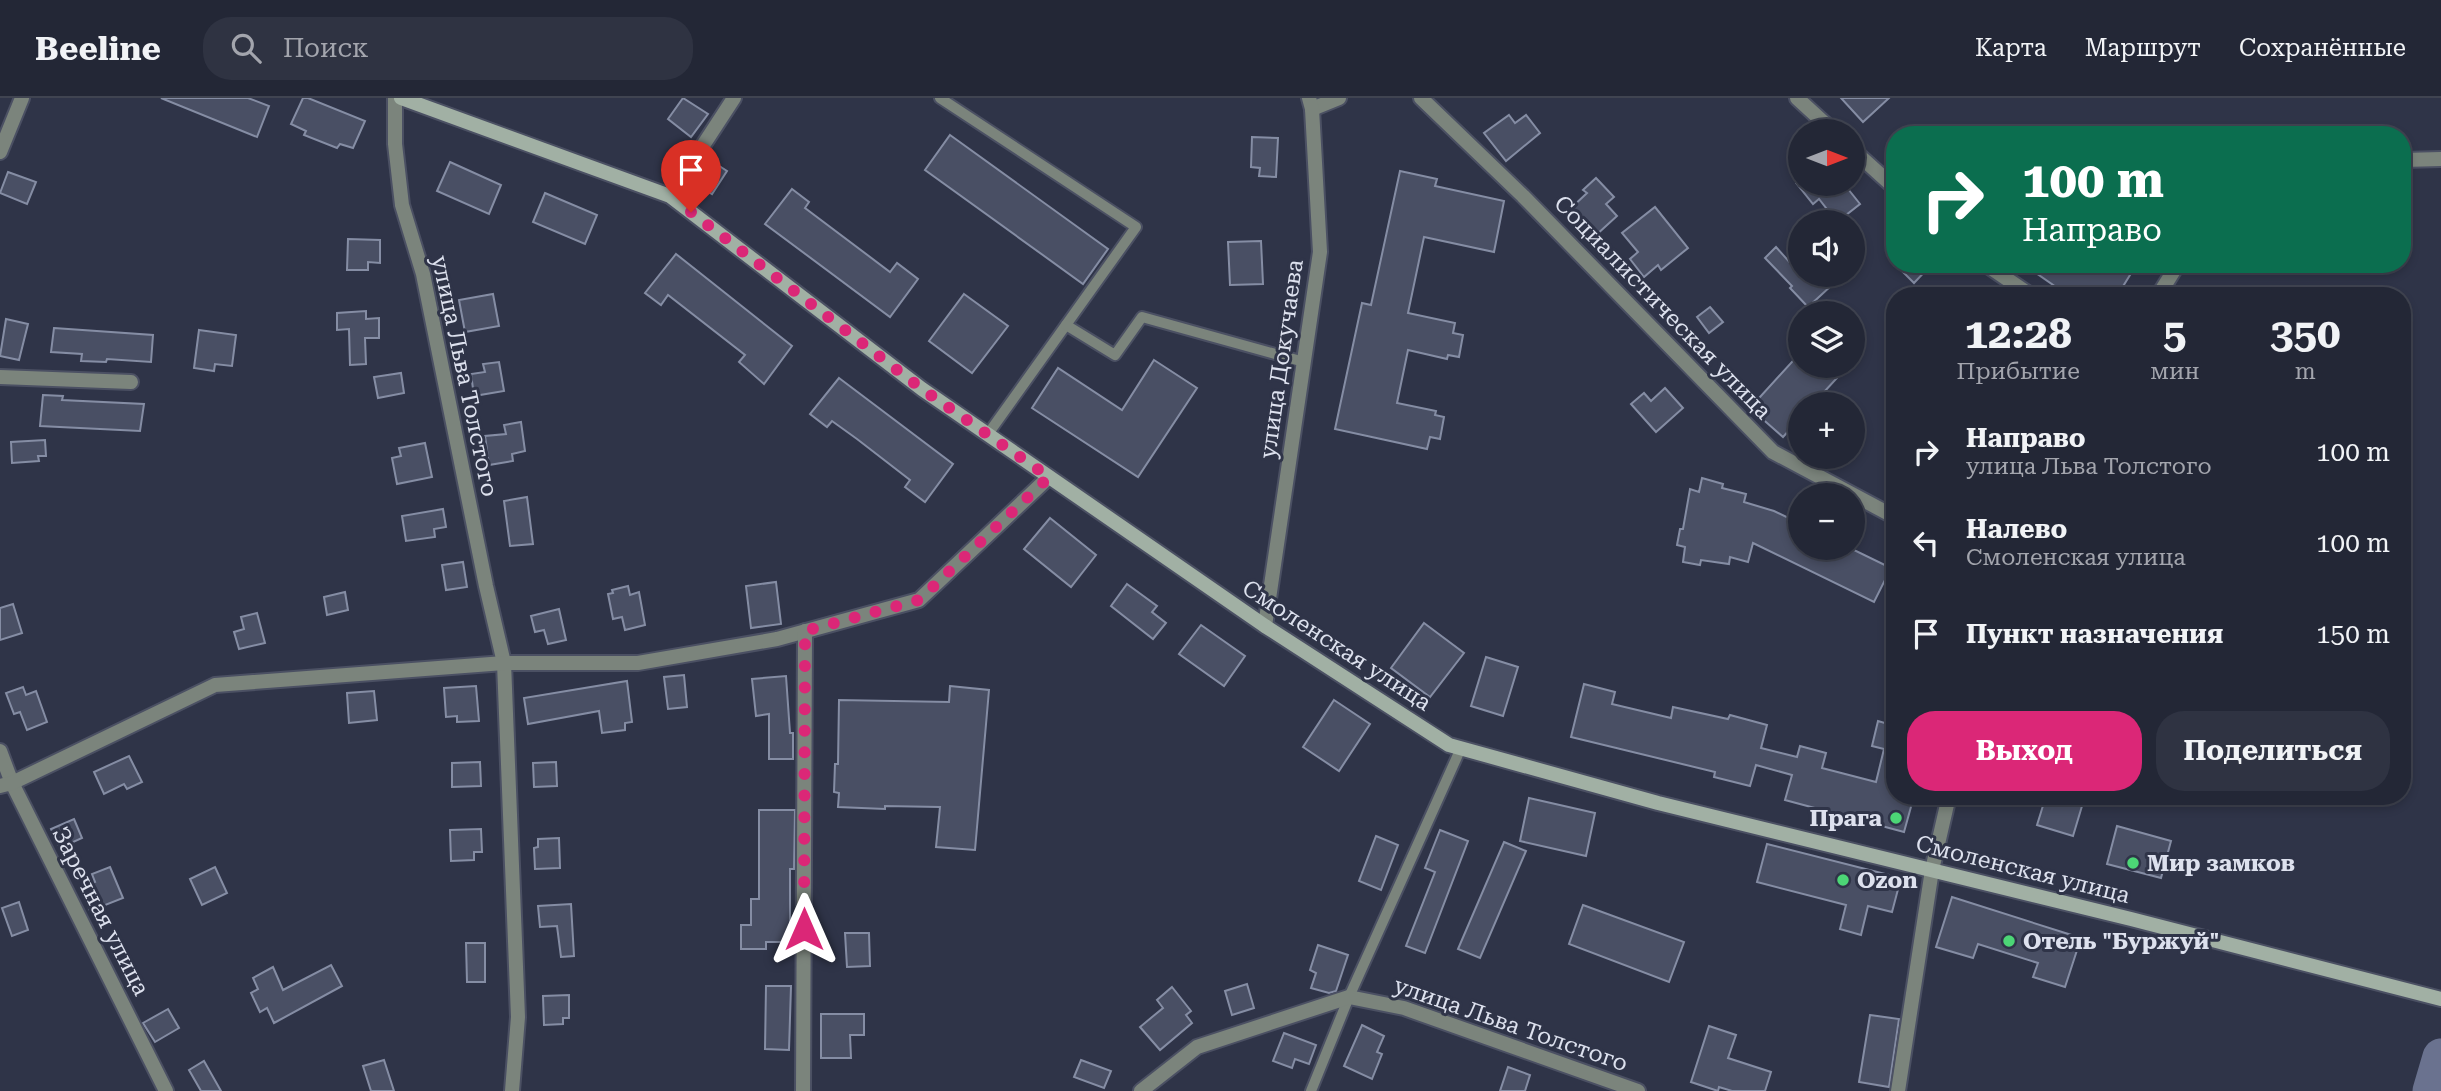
<!DOCTYPE html>
<html lang="ru">
<meta charset="utf-8">
<style>
:root{--surface:#232736;--page:#2f3342;--text:#f1f3f6;--muted:#a3a5ad;--line:#404451;--accent:#db2777}
body{margin:0;font-family:"Roboto Serif",serif;background:var(--page);color:var(--text);height:100vh;display:flex;flex-direction:column;font-size:26px;white-space:nowrap}
*{box-sizing:border-box;margin:0}
p{font-size:23px;color:var(--muted)}
.icon{flex:none;width:38px;height:38px;fill:none;stroke:currentColor;stroke-width:2;stroke-linecap:round;stroke-linejoin:round}
.map{position:relative;flex:1;overflow:hidden}
.details{position:absolute;left:1886px;top:189px;width:525px;height:518px;display:flex;flex-direction:column;background:var(--surface);border-radius:28px;box-shadow:0 4px 10px #0003,0 0 0 2px var(--line)}
.details>*{flex:none}
.guide{position:absolute;left:1886px;top:28px;width:525px;height:147px;border-radius:28px;box-shadow:0 4px 10px #0003,0 0 0 2px var(--line);background:#0b6e4f;color:#fff;overflow:hidden}
.needle{width:46px;rotate:90deg}
.fabs{position:absolute;left:1788px;top:21px;display:grid;gap:14px}
.fabs a{display:grid;place-items:center;width:77px;height:77px;border-radius:50%;background:var(--surface);box-shadow:0 4px 10px #0003,0 0 0 2px var(--line);font-size:35px}
.pin{position:absolute;display:grid;place-items:center;width:60px;height:60px;color:#fff;margin:-72px -30px;border-radius:50% 50% 50% 0;rotate:-45deg;box-shadow:0 0 7px #0007}
.pin .icon{rotate:45deg}
.me{position:absolute;width:77px;margin:-38px;rotate:0deg;stroke-linejoin:round;filter:drop-shadow(0 0 5px #0008)}
.turn{display:flex;align-items:center;gap:24px;height:147px;padding:0 21px;font-size:32px}
.turn .icon{width:91px;height:91px;stroke-width:2.5}
.turn b{display:block;font-size:49px;line-height:60px}
.eta{display:flex;justify-content:space-evenly;align-items:center;height:119px;text-align:center}
.eta b{font-size:42px;font-weight:700;line-height:49px}
.button{display:flex;gap:14px;margin-top:auto;padding:14px 21px}
.button a{flex:1;height:80px;border-radius:28px;background:var(--accent);color:#fff;font-size:28px;font-weight:700;line-height:80px;text-align:center}
.button a+a{background:var(--page);color:var(--text)}
ul{padding:0;list-style:none}
li{display:flex;align-items:center;gap:21px;height:91px;padding:0 21px}
li div{flex:1}
li b{display:block;font-size:26px}
li em{font-style:normal}
header{display:flex;align-items:center;gap:42px;box-sizing:border-box;height:98px;padding:0 35px;background:var(--surface);border-bottom:2px solid var(--line)}
header strong{font-size:33px}
nav{display:flex;gap:38px;margin-inline-start:auto;font-size:24px}
.search{width:490px;height:63px;background:var(--page);display:flex;align-items:center;gap:18px;box-sizing:border-box;padding:0 24px;border-radius:28px;color:var(--muted);font-size:26px}
.map>svg:first-child{display:block}
.lines{fill:none;stroke-linecap:round;stroke-linejoin:round}
.river{stroke:#6a728f;stroke-width:37}
.building{fill:#494f64;stroke:#858da4;stroke-width:2}
.lane-casing{stroke:#4b5063;stroke-width:14}
.street-casing{stroke:#4b5063;stroke-width:18}
.secondary-casing{stroke:#4b5063;stroke-width:18}
.lane{stroke:#7b847c;stroke-width:10}
.street{stroke:#7b847c;stroke-width:14}
.secondary{stroke:#a1b0a4;stroke-width:14}
.route{stroke:#db2777;stroke-width:12;stroke-dasharray:0 21.6}
.poi-dot{fill:#4cd676;stroke:#2f3448;stroke-width:2.5}
.labels{text-anchor:middle;stroke-width:6;stroke-linejoin:round;paint-order:stroke}
.street-label{font-size:23px;fill:#dde1ee;stroke:#2f3448}
.poi-label{font-size:23px;font-weight:bold;fill:#dde1ee;stroke:#2f3448;text-anchor:start}
</style>
<header>
<strong>Beeline</strong>
<div class="search"><svg class="icon" aria-label="search" viewBox="0 0 24 24"><circle cx="10" cy="10" r="6"/><path d="M15 15l6 6"/></svg>Поиск</div>
<nav><a>Карта</a><a>Маршрут</a><a>Сохранённые</a></nav>
</header>
<div class="map">
<svg width="2441" height="993" viewBox="0 0 2441 993">
<rect width="100%" height="100%" fill="#2f3448"/>
<g class="lines">
<!-- river -->
<path class="river" d="M2431,993L2441,959"/>
</g>
<!-- building -->
<g class="building">
<path d="M161,0H248L269,8L257,39Z"/>
<path d="M303,0H308L365,23L353,50L340,46L337,50L304,37L306,33L291,26Z"/>
<path d="M683,0L708,16L691,39L668,21Z"/>
<path d="M1841,0H1889L1863,24Z"/>
<path d="M1509,17L1515,25L1526,17L1540,35L1506,63L1484,35Z"/>
<path d="M950,37L1108,151L1083,186L925,72Z"/>
<path d="M1252,39L1278,40L1276,79L1259,78L1260,70L1251,69Z"/>
<path d="M710,62L727,73L712,96L695,85Z"/>
<path d="M450,64L501,87L489,116L437,93Z"/>
<path d="M1400,73L1437,81L1435,88L1504,103L1494,154L1424,139L1408,215L1455,225L1453,235L1463,237L1459,259L1448,257L1447,261L1408,252L1397,305L1436,313L1435,317L1444,319L1440,341L1430,339L1427,351L1335,331L1362,205L1371,207Z"/>
<path d="M8,74L36,84L27,106L0,95Z"/>
<path d="M1596,80L1614,99L1606,106L1617,118L1595,138L1570,111L1587,95L1583,92Z"/>
<path d="M1797,86H1844L1860,106L1837,124L1819,101L1813,106Z"/>
<path d="M792,91L809,104L805,110L890,174L897,165L918,181L890,219L765,126Z"/>
<path d="M545,95L597,117L585,146L533,124Z"/>
<path d="M1655,109L1688,150L1661,172L1658,167L1644,179L1630,161L1638,154L1622,135Z"/>
<path d="M348,141L380,142V165L368,164V172H347Z"/>
<path d="M1261,143L1263,186L1230,187L1228,144Z"/>
<path d="M1776,149L1801,177H1822L1832,187L1808,209L1790,190L1792,188L1765,160Z"/>
<path d="M676,156L792,248L764,286L739,264L745,257L668,197L661,207L645,195Z"/>
<path d="M1895,166H1932L1914,185Z"/>
<path d="M2023,166H2112L2130,177L2117,198H2069Z"/>
<path d="M493,196L499,228L465,234L459,202Z"/>
<path d="M964,196L1008,228L972,275L929,243Z"/>
<path d="M1710,209L1723,224L1709,235L1697,219Z"/>
<path d="M366,213V221L379,220V240H365L366,266L350,267L349,231L337,232V215Z"/>
<path d="M6,221L28,226L19,262L0,258Z"/>
<path d="M54,230L153,237L151,264L107,261L106,264L81,263L82,256L51,254Z"/>
<path d="M199,232L236,237L232,268L215,266L214,273L194,270Z"/>
<path d="M1801,254V268H1848L1813,306H1801V319L1783,339L1750,310Z"/>
<path d="M1154,262L1197,290L1138,379L1032,310L1058,270L1122,312Z"/>
<path d="M499,264L504,293L474,298L471,276L485,274L483,266Z"/>
<path d="M401,275L404,295L378,300L374,279Z"/>
<path d="M839,280L953,366L925,404L905,389L910,382L857,341L832,323L827,329L810,316Z"/>
<path d="M1665,290L1683,310L1656,334L1631,306L1644,295L1651,303Z"/>
<path d="M43,297L63,298L62,302L144,306L140,333L40,328Z"/>
<path d="M521,324L525,353L512,356L513,363L489,367L485,338L506,336L504,327Z"/>
<path d="M45,342L46,358H38L39,363L12,365L11,344Z"/>
<path d="M425,345L432,379L397,386L392,360L401,358L399,350Z"/>
<path d="M1702,380L1723,386L1722,390L1746,396L1744,404L1774,413L1801,426V450H1850L1891,470L1874,504L1753,445L1748,464L1730,459L1729,466L1701,462L1700,467L1683,464L1685,449L1677,447L1680,431H1683L1690,391L1699,394Z"/>
<path d="M527,399L533,446L510,448L504,403Z"/>
<path d="M443,411L446,429L434,431L435,439L406,443L402,418Z"/>
<path d="M1050,420L1096,457L1071,489L1024,451Z"/>
<path d="M463,464L467,489L446,492L442,467Z"/>
<path d="M776,484L781,526L751,530L746,488Z"/>
<path d="M1127,486L1157,508L1152,514L1166,525L1153,541L1111,508Z"/>
<path d="M628,488L630,497L639,494L645,527L625,532L622,519L613,521L608,496L613,495L612,492Z"/>
<path d="M345,494L348,512L327,517L324,499Z"/>
<path d="M13,506L22,535L0,542V510Z"/>
<path d="M559,511L566,542L548,546L544,532L535,534L531,518Z"/>
<path d="M257,515L265,545L239,551L234,534L244,531L241,519Z"/>
<path d="M1424,525L1464,555L1430,599L1391,570Z"/>
<path d="M1201,527L1245,558L1224,588L1179,556Z"/>
<path d="M1486,559L1518,569L1503,618L1471,608Z"/>
<path d="M684,577L687,609L668,611L664,579Z"/>
<path d="M786,578L790,635H793V661H769V616L756,618L752,581Z"/>
<path d="M627,583L632,624L625,625V632L602,635L599,613L528,626L524,600Z"/>
<path d="M1584,586L1615,594L1612,606L1671,620L1673,609L1728,621L1730,617L1767,627L1761,650L1797,659L1800,648L1826,655L1822,670L1876,684L1884,651L1872,648L1878,623L1895,628V698H1914L1904,734L1785,702L1792,677L1756,667L1750,688L1714,679L1715,674L1571,639Z"/>
<path d="M476,588L479,623L457,624V618L446,619L444,590Z"/>
<path d="M950,588L989,592L975,752L936,749L940,709L885,708V711L838,709L839,695L834,694L835,666H838L839,602L949,604Z"/>
<path d="M23,589L26,597L36,593L47,624L27,632L20,614L14,616L6,595Z"/>
<path d="M374,593L377,622L349,625L347,595Z"/>
<path d="M1334,602L1370,626L1339,673L1303,649Z"/>
<path d="M129,658L142,684L127,691L124,686L104,696L94,674Z"/>
<path d="M480,664L481,688L452,689V665Z"/>
<path d="M556,664L557,688L534,689L533,665Z"/>
<path d="M2046,698H2085L2073,738L2037,727Z"/>
<path d="M1529,700L1595,715L1586,758L1520,743Z"/>
<path d="M759,712H795L794,771H790V844H766V851H741V827H751V801H759Z"/>
<path d="M74,721L82,740L60,750L51,731Z"/>
<path d="M2117,728L2171,743L2161,780L2107,766Z"/>
<path d="M481,731L482,754H474V762L451,763L450,732Z"/>
<path d="M1440,732L1468,743L1425,855L1406,848L1435,774L1425,770Z"/>
<path d="M1376,738L1398,747L1381,792L1359,783Z"/>
<path d="M559,740L560,770L535,771L534,750L538,749V741Z"/>
<path d="M1504,744L1526,753L1480,860L1458,851Z"/>
<path d="M1767,746L1901,780L1892,814L1868,808L1861,837L1840,831L1846,807L1757,784Z"/>
<path d="M110,769L123,800L90,813L81,789L95,784L92,776Z"/>
<path d="M215,769L227,795L202,807L190,781Z"/>
<path d="M1952,799L2081,840L2065,889L2033,879L2038,865L1978,846L1973,860L1936,849Z"/>
<path d="M19,804L28,832L12,838L2,810Z"/>
<path d="M571,806L574,858L561,859L557,828L540,829L538,808Z"/>
<path d="M1583,807L1684,844L1669,884L1569,846Z"/>
<path d="M845,835H869L870,868L847,869Z"/>
<path d="M466,845H485V884H467Z"/>
<path d="M1318,847L1348,857L1336,893L1329,895L1311,890L1316,875L1310,872Z"/>
<path d="M331,867L342,888L274,925L267,910L260,914L251,895L258,891L253,880L273,869L283,892Z"/>
<path d="M1247,886L1254,910L1232,917L1225,893Z"/>
<path d="M766,888H791L789,952L765,951Z"/>
<path d="M1172,889L1191,913L1186,917L1192,925L1160,952L1140,929L1163,910L1157,902Z"/>
<path d="M569,897V920H563V926L544,927L543,898Z"/>
<path d="M168,911L179,930L155,944L143,925Z"/>
<path d="M821,916H864V937H850L851,960H821Z"/>
<path d="M1870,917L1899,921L1889,989L1859,984Z"/>
<path d="M1362,927L1384,938L1377,954L1382,956L1372,981L1344,968Z"/>
<path d="M1709,928L1736,937L1728,960L1771,974L1765,993H1732L1719,989L1718,993L1691,984Z"/>
<path d="M1284,935L1316,947L1309,966L1295,961L1292,970L1273,963Z"/>
<path d="M384,962L394,993H371L363,968Z"/>
<path d="M1081,962L1111,973L1104,990L1074,979Z"/>
<path d="M204,963L221,993H201L189,972Z"/>
<path d="M1508,969L1530,977L1525,993H1500Z"/>
</g>
<g class="lines">
<!-- lane casing -->
<g class="lane-casing">
<g id="lane">
<path d="M940,0L1136,129L988,336"/>
<path d="M1066,227L1115,257L1142,219L1304,264"/>
<path d="M1311,993L1349,899L1461,650"/>
</g>
</g>
<!-- street casing -->
<g class="street-casing">
<g id="street">
<path d="M395,0V46L402,107L423,176L486,488L504,565L518,919L512,993"/>
<path d="M1421,0L1523,98L1773,354L1895,419"/>
<path d="M1797,0L1833,33"/>
<path d="M1312,11L1339,0"/>
<path d="M1853,52L1895,90"/>
<path d="M0,54L22,0"/>
<path d="M2403,62L2441,61"/>
<path d="M670,98L734,0"/>
<path d="M1985,166L2032,198"/>
<path d="M2158,198L2178,166"/>
<path d="M0,279L131,284"/>
<path d="M1265,528L1320,154L1312,11L1309,0"/>
<path d="M0,653L12,685L166,993"/>
<path d="M0,688L12,685L215,587L504,565H638L777,541L919,502L1049,379"/>
<path d="M803,993L805,533"/>
<path d="M1141,993L1197,949L1349,899L1404,910L1638,993"/>
<path d="M1898,993L1932,772L1949,698"/>
</g>
</g>
<!-- secondary casing -->
<g class="secondary-casing">
<path id="secondary" d="M401,0L670,98L922,291L1265,528L1449,647L1658,705L2131,821L2441,901"/>
</g>
<!-- lane -->
<use href="#lane" class="lane"/>
<!-- street -->
<use href="#street" class="street"/>
<!-- secondary -->
<use href="#secondary" class="secondary"/>
</g>
<g class="lines">
<!-- route -->
<path class="route" d="M691,114L922,291L1049,379L919,502L805,533L804,831"/>
</g>
<!-- markers -->
<g class="poi-dot">
<circle cx="1896" cy="720" r="7"/>
<circle cx="2133" cy="765" r="7"/>
<circle cx="1843" cy="782" r="7"/>
<circle cx="2009" cy="843" r="7"/>
</g>
<g class="labels">
<!-- street labels -->
<g class="street-label">
<text transform="translate(1663 209) rotate(46)" y="8">Социалистическая улица</text>
<text transform="translate(1281 261) rotate(-82)" y="8">улица Докучаева</text>
<text transform="translate(465 278) rotate(78)" y="8">улица Льва Толстого</text>
<text transform="translate(1337 547) rotate(33)" y="8">Смоленская улица</text>
<text transform="translate(2023 771) rotate(14)" y="8">Смоленская улица</text>
<text transform="translate(101 813) rotate(63)" y="8">Заречная улица</text>
<text transform="translate(1511 926) rotate(19)" y="8">улица Льва Толстого</text>
</g>
<!-- poi labels -->
<g class="poi-label">
<text x="1882" y="728" text-anchor="end">Прага</text>
<text x="2147" y="773">Мир замков</text>
<text x="1857" y="790">Ozon</text>
<text x="2023" y="851">Отель "Буржуй"</text>
</g>
</g>
</svg>
<div class="fabs">
<a><svg class="needle" viewBox="-14 -14 28 28"><path d="M0-13l5 13h-10z" fill="#e53935"/><path d="M0 13l5-13h-10z" fill="#a3a5ad"/></svg></a>
<a><svg class="icon" aria-label="sound" viewBox="0 0 24 24"><path d="M4 9h4l5-4v14l-5-4H4zM17 9q2 3 0 6"/></svg></a>
<a><svg class="icon" aria-label="layers" viewBox="0 0 24 24"><path d="M12 4l9 5-9 5-9-5zM3 14l9 5 9-5"/></svg></a>
<a>+</a>
<a>−</a>
</div>
<div class="pin" style="left:691px;top:114px;background:#d93025"><svg class="icon" aria-label="arrive" viewBox="0 0 24 24"><path d="M6 21V4h12l-3 4 3 4H6"/></svg></div>
<svg class="me" style="left:804px;top:831px" viewBox="-20 -20 40 40"><path d="M0-17L14 15 0 8-14 15z" fill="#db2777" stroke="#fff" stroke-width="4"/></svg>
<div class="guide">
<div class="turn"><svg class="icon" aria-label="right" viewBox="0 0 24 24"><path d="M7 20v-9h11M14 6l5 5-5 5"/></svg><div><b>100 m</b>Направо</div></div>
</div>
<section class="details">
<div class="eta">
<div><b>12:28</b><p>Прибытие</p></div>
<div><b>5</b><p>мин</p></div>
<div><b>350</b><p>m</p></div>
</div>
<ul>
<li><svg class="icon" aria-label="right" viewBox="0 0 24 24"><path d="M7 20v-9h11M14 6l5 5-5 5"/></svg><div><b>Направо</b><p>улица Льва Толстого</p></div><em>100 m</em></li>
<li><svg class="icon" aria-label="left" viewBox="0 0 24 24"><path d="M17 20v-9H6M10 6l-5 5 5 5"/></svg><div><b>Налево</b><p>Смоленская улица</p></div><em>100 m</em></li>
<li><svg class="icon" aria-label="arrive" viewBox="0 0 24 24"><path d="M6 21V4h12l-3 4 3 4H6"/></svg><div><b>Пункт назначения</b></div><em>150 m</em></li>
</ul>
<div class="button"><a>Выход</a><a>Поделиться</a></div>
</section>
</div>
